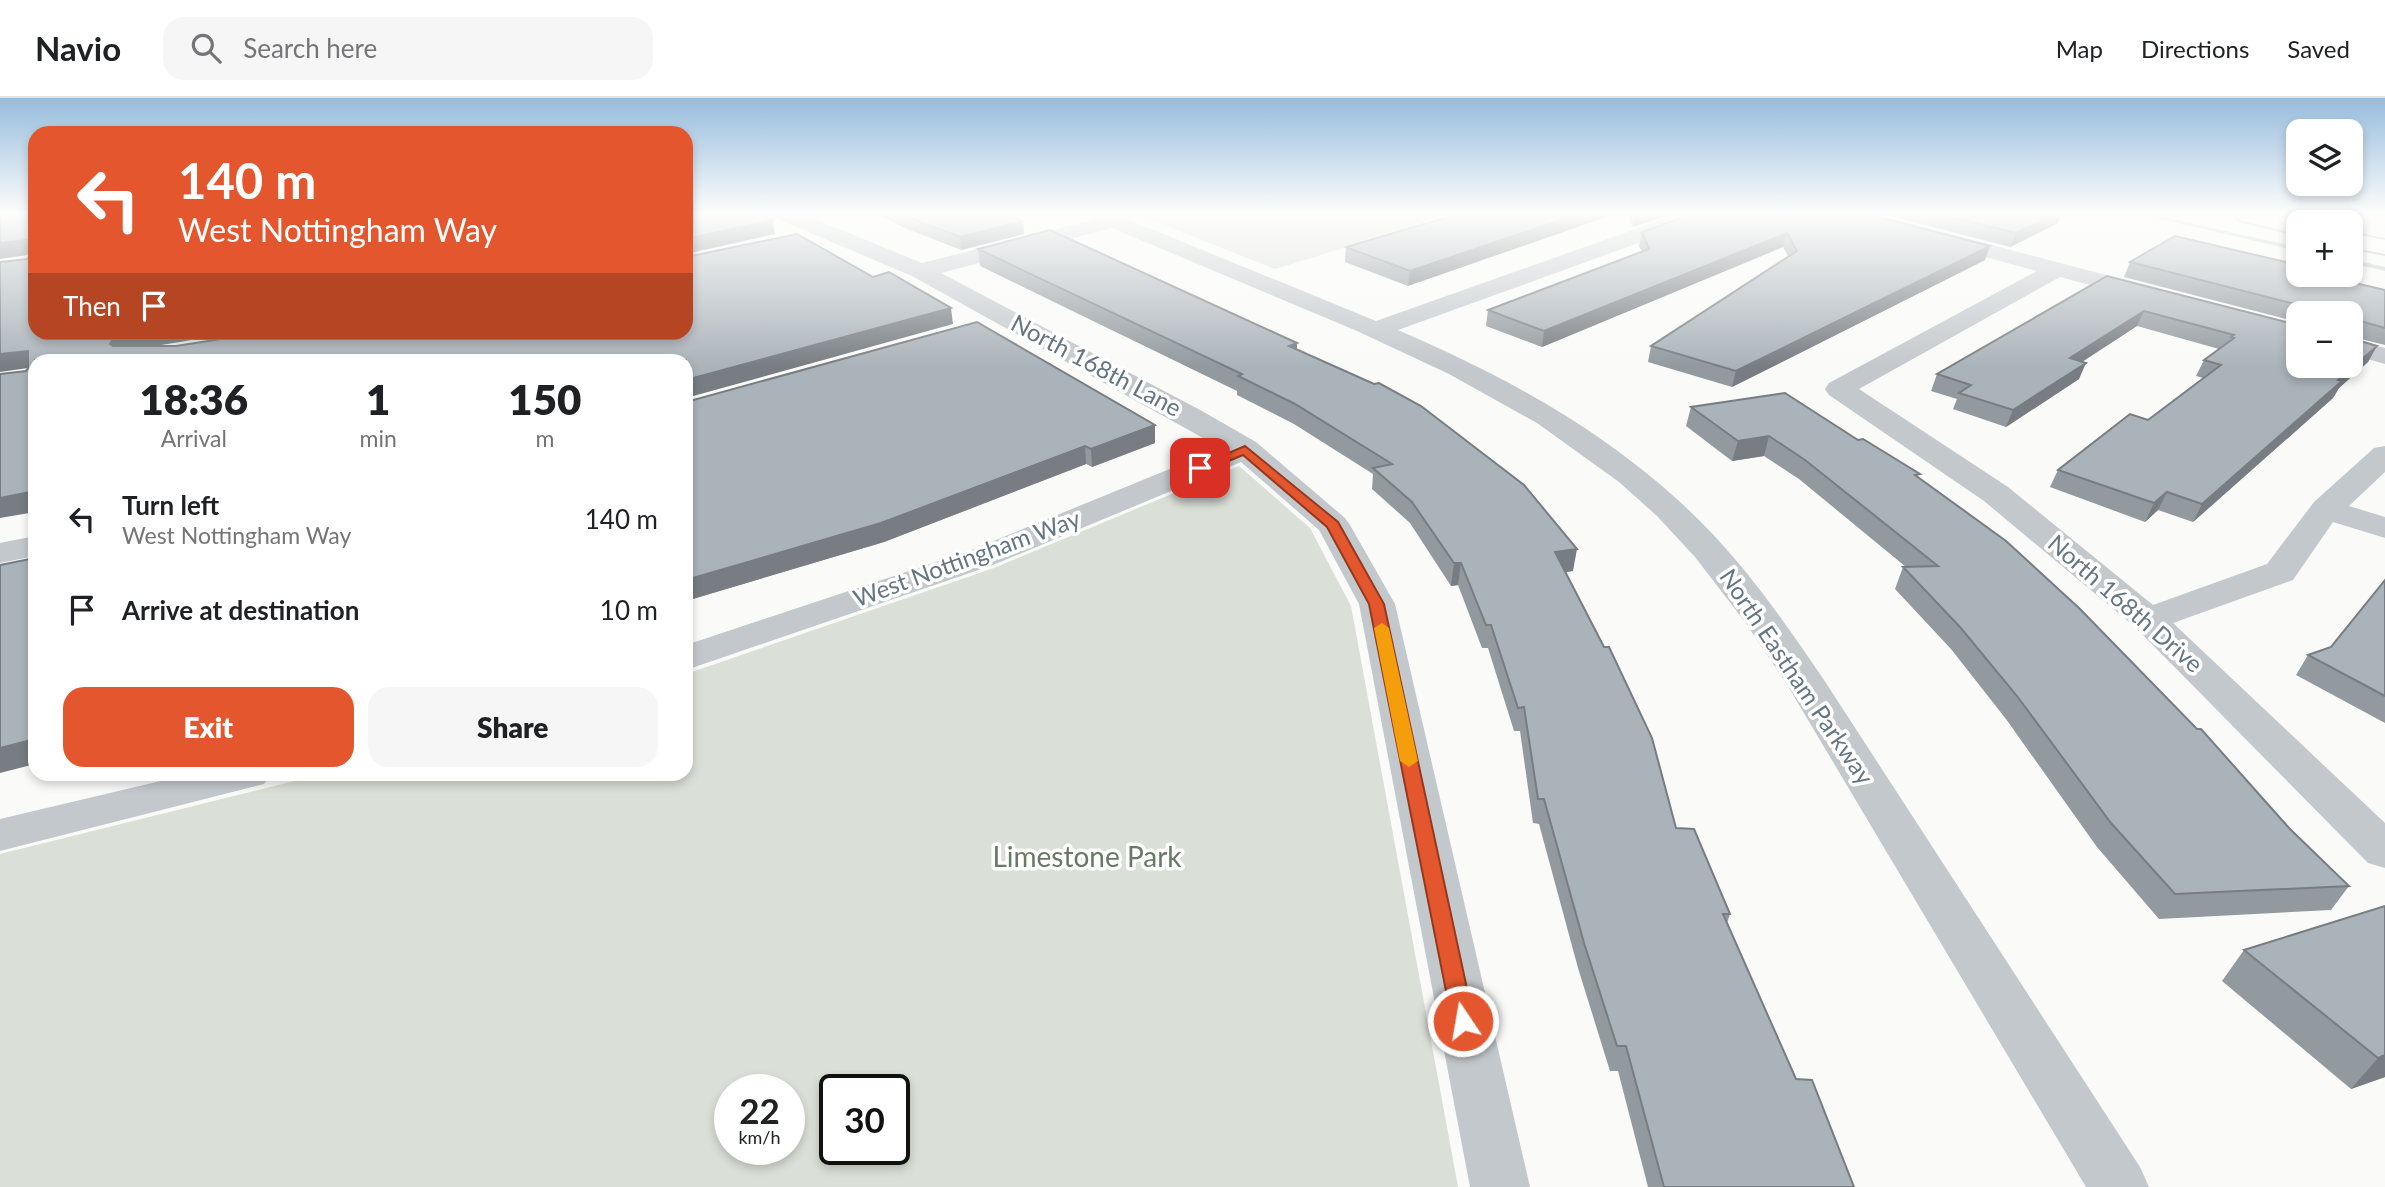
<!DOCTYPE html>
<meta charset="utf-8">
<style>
:root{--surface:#fff;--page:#f6f6f6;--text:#202124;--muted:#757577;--line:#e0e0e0;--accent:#e4572e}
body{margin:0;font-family:Lato,sans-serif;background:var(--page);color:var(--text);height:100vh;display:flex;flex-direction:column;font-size:26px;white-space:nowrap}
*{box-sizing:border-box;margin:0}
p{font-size:23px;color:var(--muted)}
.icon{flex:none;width:38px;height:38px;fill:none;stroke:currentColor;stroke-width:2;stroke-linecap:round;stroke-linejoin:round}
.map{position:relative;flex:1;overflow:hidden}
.details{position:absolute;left:28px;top:256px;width:665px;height:427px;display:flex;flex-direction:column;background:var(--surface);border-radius:21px;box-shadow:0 4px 10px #0003}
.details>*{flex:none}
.hud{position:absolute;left:28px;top:28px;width:665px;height:214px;border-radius:21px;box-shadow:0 4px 10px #0003;background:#e4572e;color:#fff;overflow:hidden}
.controls{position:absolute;left:2286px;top:21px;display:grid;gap:14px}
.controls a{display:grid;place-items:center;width:77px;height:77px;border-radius:14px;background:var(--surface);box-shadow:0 4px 10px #0003;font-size:35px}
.speed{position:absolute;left:714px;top:976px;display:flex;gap:14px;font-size:35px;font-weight:700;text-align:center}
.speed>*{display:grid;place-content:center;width:91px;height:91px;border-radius:50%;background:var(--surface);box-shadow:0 4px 10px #0003;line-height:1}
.speed small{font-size:18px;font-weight:400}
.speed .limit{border:4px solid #111;border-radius:10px;background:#fff;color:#111}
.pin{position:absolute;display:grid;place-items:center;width:60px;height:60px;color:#fff;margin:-30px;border-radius:14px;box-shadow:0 4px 10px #0006}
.me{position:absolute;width:77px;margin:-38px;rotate:348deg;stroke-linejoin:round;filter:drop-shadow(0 0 5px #0008)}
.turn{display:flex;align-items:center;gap:24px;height:147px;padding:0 35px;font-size:32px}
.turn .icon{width:91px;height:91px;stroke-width:2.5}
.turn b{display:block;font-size:49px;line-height:60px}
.then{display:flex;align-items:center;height:66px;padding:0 35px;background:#0003;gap:14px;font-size:26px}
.eta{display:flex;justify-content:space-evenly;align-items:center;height:119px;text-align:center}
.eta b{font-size:42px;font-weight:800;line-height:49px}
.action{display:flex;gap:14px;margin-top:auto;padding:14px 35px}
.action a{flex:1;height:80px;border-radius:21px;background:var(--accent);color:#fff;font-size:28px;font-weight:800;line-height:80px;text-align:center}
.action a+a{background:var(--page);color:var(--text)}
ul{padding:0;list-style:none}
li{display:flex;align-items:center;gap:21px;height:91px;padding:0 35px}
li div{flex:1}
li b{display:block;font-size:26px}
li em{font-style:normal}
header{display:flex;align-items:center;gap:42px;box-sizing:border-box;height:98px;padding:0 35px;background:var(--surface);border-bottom:2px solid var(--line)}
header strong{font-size:33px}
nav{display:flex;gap:38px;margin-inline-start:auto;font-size:24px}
.search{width:490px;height:63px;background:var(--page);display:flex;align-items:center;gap:18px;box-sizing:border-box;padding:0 24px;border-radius:21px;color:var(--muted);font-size:26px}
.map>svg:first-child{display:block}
.green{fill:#dadfd7;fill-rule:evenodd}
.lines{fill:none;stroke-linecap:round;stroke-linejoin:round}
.stream{fill:#bbc7cb;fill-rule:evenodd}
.highway-casing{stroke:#b4b9bd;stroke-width:4}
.minor{fill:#c3c8cc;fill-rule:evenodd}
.highway{fill:#fff;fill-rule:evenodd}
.wall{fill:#929a9f}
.shaded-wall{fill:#777d82}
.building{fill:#aab3b9;stroke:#777d82;stroke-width:2}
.route{fill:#e4572e;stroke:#94391e;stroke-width:2}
.slow{fill:#f59e0b}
.labels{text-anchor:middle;stroke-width:7;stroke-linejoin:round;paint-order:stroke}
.street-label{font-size:24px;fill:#657683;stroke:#fff}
.near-park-label{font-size:28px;fill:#687a64;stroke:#fff}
</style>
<header>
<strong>Navio</strong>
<div class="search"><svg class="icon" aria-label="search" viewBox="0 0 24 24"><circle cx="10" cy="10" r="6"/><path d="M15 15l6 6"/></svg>Search here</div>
<nav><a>Map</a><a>Directions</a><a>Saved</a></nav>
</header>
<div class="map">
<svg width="2385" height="1089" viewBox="0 0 2385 1089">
<rect width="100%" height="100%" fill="#fafaf8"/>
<!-- green -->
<g class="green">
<path d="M1139,117H1452L1275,171Z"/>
<path d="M1239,368L1310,430L1351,508L1458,1089H0V756L322,676H686V576L994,470ZM730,992H789V1052H730ZM835,992H894V1052H835Z"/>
</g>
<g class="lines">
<!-- stream -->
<g class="stream">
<path d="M2144,117H2154L2298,149V153Z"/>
<path d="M2350,161L2385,169V173L2350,165Z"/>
</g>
<!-- highway casing -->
<g class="highway-casing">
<g id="highway">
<path d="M2236,117H2271L2301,124H2298V136L2239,122Z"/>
<path d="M2350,135L2385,142V156L2350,149Z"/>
</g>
</g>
<!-- minor -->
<g class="minor">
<path d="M777,117H805L922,165L1092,122L1089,117H1117L1376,223L1675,117H1704L1702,122L1398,232C1500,276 1597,328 1679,403C1737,455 1783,521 1826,585L2140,1069L2149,1089H2086L1786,585L1745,524L1695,459L1657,418L1619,384L1537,325L1449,276L1357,233L1112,130L941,175L1202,313L1256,344L1345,420L1350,427L1395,506L1530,1089H1470L1359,506L1319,432L1241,364L993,467L686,572V547L969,453L1221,350L912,178L780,122Z"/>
<path d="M1845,117H1878L2159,191L2162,196L2159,201L2150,203L2060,179L1859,291L2008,389L2153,507L2267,466L2314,404L2374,350L2385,348V374L2349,408L2385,419V440L2333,424L2293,482L2173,525L2385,725V770L2368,765L2135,529L1984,403L1829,297L1825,291L1829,285L2037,173L1847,122Z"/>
<path d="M2350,240L2385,250V266L2350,256Z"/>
<path d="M35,438V458L0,465V445Z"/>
<path d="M190,676H271L264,686L0,753V721Z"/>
</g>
<!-- highway -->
<use href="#highway" class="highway"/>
</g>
<!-- wall -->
<g class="wall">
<path d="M878,117H1008L1023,123L1024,136L961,152L907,131Z"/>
<path d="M1455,117L1408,188L1345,164L1346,149Z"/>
<path d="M1628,117H1669L1633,129Z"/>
<path d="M1690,117L1985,162L1732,289L1648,264L1651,248L1788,158L1783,149L1542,249L1486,228L1488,212L1642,154L1639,148L1642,134Z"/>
<path d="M1887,117H2061L2058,125L2010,149Z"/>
<path d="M978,151L1297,245V251L1573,473L1566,474L1676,730L1730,816L1727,825L1796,981L1854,1089H1648L1618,973H1610L1578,870L1539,726L1533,725L1520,633H1514L1488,550H1482L1458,487L1451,488L1410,425L1372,391L1373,376L1294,326L1237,297V293L980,168Z"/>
<path d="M2130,164L2355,181L2353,185L2385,192V247L2357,240V242L2377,248L2368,264L2339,290L2333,300L2193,424L2158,412L2145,424L2050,389L2058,372L2148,322L2203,280L2196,278L2204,262L2219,251L2137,228L2082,264L2079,281L2006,329L1953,311L1957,301L1931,293L1937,276L2107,178L2298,268L2350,215H2298V224L2124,179Z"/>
<path d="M686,304L1155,327V345L1092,369L1086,366L884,444L686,503Z"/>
<path d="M1691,309L1858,342L1919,380L2349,788L2331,812L2159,821L2097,749L2006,621L1951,551L1895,491L1903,469H1906L1799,381L1764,358L1732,363L1686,328Z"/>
<path d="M2385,482V625L2296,577L2308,557L2331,549Z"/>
<path d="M2385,808V979L2351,991L2222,883L2244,852Z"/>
</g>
<!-- shaded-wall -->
<g class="shaded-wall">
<path d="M1575,117H1612L1408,188L1410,173Z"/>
<path d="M1635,117H1669L1633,129Z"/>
<path d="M2053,117H2061L2058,125L2010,149L2016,135Z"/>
<path d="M773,122L775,136L686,156V141Z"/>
<path d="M1023,123L1024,136L961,152L960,139Z"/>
<path d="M1787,135L1783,149L1542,249L1544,233Z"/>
<path d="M27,142L35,156L0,161V145Z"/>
<path d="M1990,148L1985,162L1732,289L1736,273Z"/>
<path d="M951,210L953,226L686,300V282Z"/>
<path d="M2144,213L2137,228L2063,276L2070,260Z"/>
<path d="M134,234H241L124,253L118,262L110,246L116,237Z"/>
<path d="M1297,245L1296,263L1289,248Z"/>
<path d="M2377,248L2368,264L2339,290L2333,300L2193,424L2202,406L2338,282Z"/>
<path d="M28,253L35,269L0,274V256Z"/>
<path d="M2086,265L2079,281L2006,329L2013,312Z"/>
<path d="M1155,327V345L1092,369L1091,351Z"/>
<path d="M1769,338L1764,358L1732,363L1738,343Z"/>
<path d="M1085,348L1086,366L884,444L686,503V482Z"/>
<path d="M35,393V414L0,420V400Z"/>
<path d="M2167,394L2158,412L2145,424L2154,405Z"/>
<path d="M1577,451L1573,473L1551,476L1555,454Z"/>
<path d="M1454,465H1461L1458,487L1451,488Z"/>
<path d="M35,641V666L0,675V650Z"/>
<path d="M2385,957V979L2351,991L2378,960Z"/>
</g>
<!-- building -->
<g class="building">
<path d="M0,117H35V234H134L116,237L110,246L113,248H176L265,234H686V159L797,136L873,179L889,174L951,210L686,282V262H35V393L0,400V276L26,273L28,270V253L0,256V164L27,161L30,158V145L27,142L0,145Z"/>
<path d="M686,117H763L773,122L686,141Z"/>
<path d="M902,117H1008L1023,123L960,139Z"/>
<path d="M1455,117H1575L1410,173L1346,149Z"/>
<path d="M1690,117H1871L1990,148L1736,273L1651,248L1797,153L1787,135L1544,233L1488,212L1649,151L1642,134Z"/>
<path d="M1943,117H2053L2016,135Z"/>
<path d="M1050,132L1297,245L1289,248L1374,286L1379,285L1421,308L1524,387L1577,451L1555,454L1604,549H1609L1652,640L1676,730L1694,731L1730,816H1723L1796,981L1812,982L1854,1089H1664L1626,948H1617L1584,845L1544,701H1538L1524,609L1518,610L1491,527H1486L1461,465H1454L1412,404L1373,370L1392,366L1295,306L1238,278L1242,276L978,151Z"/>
<path d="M2175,138L2298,167V177H2339L2355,181L2351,184L2385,192V230L2357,222V242L2377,248L2338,282L2342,283L2202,406L2167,394L2154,405L2058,372L2130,316L2148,322L2221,267L2204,262L2234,240L2231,239L2234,237L2144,213L2070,260L2086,265L2013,312L1959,295L1971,287L1937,276L2107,178L2298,227V268H2350V215H2307V209L2130,164Z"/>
<path d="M977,224L1155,327L1091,351L1085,348L881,425L686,482V304Z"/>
<path d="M1785,295L1858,342L1863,341L1920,376L1915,377L2006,443L2079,510L2197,631H2201L2289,730L2349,788L2175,796L2111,725L2017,598L1960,529L1903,469L1938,468L1805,362L1769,338L1738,343L1691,309Z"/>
<path d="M35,460V641L0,650V467Z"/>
<path d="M2385,482V598L2308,557L2331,549Z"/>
<path d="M2385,808V957L2378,960L2244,852Z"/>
</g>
<!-- sky -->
<linearGradient id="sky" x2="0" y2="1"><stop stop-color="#96bcdc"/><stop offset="0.43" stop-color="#fdfdfc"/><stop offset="1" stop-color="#fdfdfc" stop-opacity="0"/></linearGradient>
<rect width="2385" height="269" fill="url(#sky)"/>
<!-- route -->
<path class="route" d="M1245,348L1338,424L1384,506L1474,923L1471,929L1463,932L1455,929L1452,923L1369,506L1327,429L1243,357L1205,373H1196L1194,370Z"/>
<!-- slow -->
<path class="slow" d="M1382,525L1389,530L1418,663L1409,669L1400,663L1374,530Z"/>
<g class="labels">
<!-- street labels -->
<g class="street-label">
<text transform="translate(1096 268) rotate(28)" y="8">North 168th Lane</text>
<text transform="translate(967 461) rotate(-20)" y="8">West Nottingham Way</text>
<text transform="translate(2125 506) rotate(41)" y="8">North 168th Drive</text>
<text transform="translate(1796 579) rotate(56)" y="8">North Eastham Parkway</text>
</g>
<!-- near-park labels -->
<g class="near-park-label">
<text x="1087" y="769">Limestone Park</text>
</g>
</g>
</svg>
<div class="controls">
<a><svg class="icon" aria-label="layers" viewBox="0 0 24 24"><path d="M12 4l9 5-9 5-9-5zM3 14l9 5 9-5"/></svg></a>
<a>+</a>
<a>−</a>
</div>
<div class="speed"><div>22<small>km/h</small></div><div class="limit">30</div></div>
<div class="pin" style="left:1200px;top:370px;background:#d93025"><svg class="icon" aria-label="arrive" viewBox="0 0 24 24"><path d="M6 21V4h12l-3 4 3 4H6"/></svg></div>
<svg class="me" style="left:1463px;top:923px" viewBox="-20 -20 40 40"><circle r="17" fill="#e4572e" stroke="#fff" stroke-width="3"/><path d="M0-11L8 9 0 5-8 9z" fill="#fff"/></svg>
<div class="hud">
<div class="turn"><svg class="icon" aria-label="left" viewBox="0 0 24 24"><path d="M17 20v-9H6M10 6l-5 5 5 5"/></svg><div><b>140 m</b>West Nottingham Way</div></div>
<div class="then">Then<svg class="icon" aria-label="arrive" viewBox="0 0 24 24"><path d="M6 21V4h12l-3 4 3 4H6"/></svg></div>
</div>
<section class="details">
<div class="eta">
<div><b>18:36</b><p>Arrival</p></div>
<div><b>1</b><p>min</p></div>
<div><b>150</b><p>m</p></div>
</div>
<ul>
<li><svg class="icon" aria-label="left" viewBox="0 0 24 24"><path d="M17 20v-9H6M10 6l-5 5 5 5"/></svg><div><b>Turn left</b><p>West Nottingham Way</p></div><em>140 m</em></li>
<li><svg class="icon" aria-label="arrive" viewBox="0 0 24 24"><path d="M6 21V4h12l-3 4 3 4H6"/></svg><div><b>Arrive at destination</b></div><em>10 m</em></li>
</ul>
<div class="action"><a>Exit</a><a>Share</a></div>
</section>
</div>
